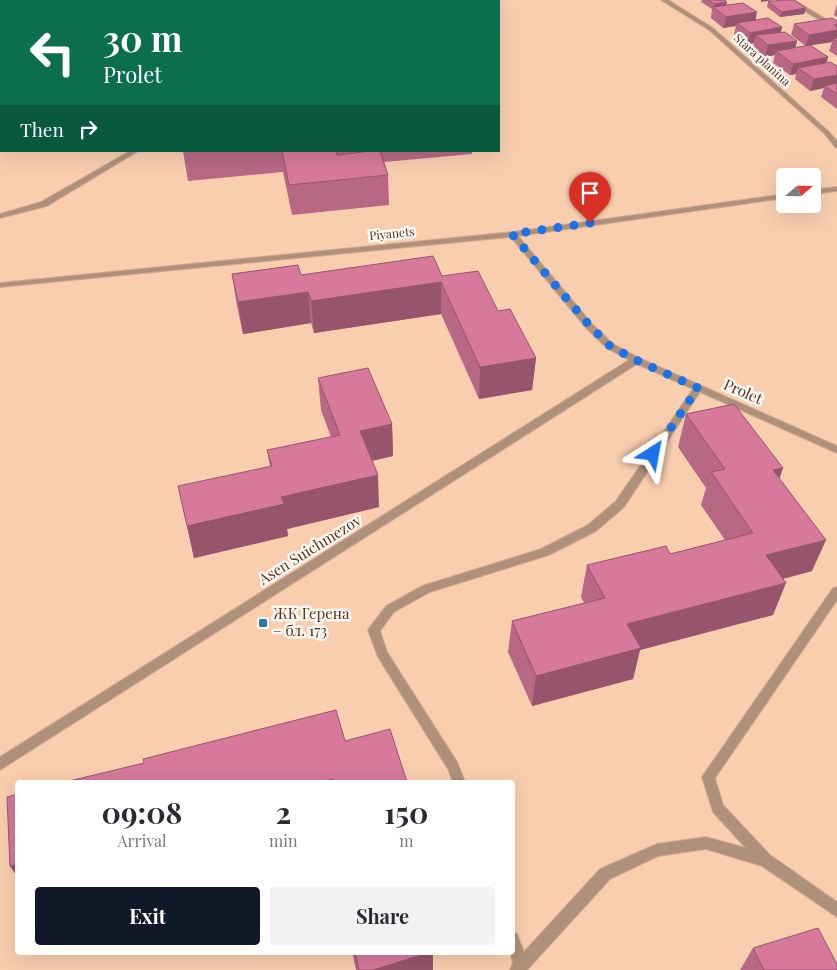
<!DOCTYPE html>
<meta charset="utf-8">
<style>
:root{--surface:#fff;--page:#f2f2f3;--text:#2b2b33;--muted:#7c7c81;--accent:#111827}
body{margin:0;font-family:"Playfair Display",serif;background:var(--page);color:var(--text);height:100vh;display:flex;flex-direction:column;font-size:19px;white-space:nowrap}
*{box-sizing:border-box;margin:0}
p{font-size:16px;color:var(--muted)}
.icon{flex:none;width:28px;height:28px;fill:none;stroke:currentColor;stroke-width:2;stroke-linecap:round;stroke-linejoin:round}
.map{position:relative;flex:1;overflow:hidden}
.panel{position:absolute;left:15px;top:780px;width:500px;height:175px;display:flex;flex-direction:column;background:var(--surface);border-radius:5px;box-shadow:0 5px 20px #0002}
.panel>*{flex:none}
.top-card{position:absolute;left:0px;top:0px;width:500px;height:152px;box-shadow:0 5px 20px #0002;background:#0b6e4f;color:#fff;overflow:hidden}
.needle{width:32px;rotate:70deg}
.tools{position:absolute;left:776px;top:168px;display:grid;gap:10px}
.tools a{display:grid;place-items:center;width:45px;height:45px;border-radius:5px;background:var(--surface);box-shadow:0 5px 20px #0002;font-size:25px}
.pin{position:absolute;display:grid;place-items:center;width:42px;height:42px;color:#fff;margin:-51px -21px;border-radius:50% 50% 50% 0;rotate:-45deg;box-shadow:0 0 5px #0007}
.pin .icon{rotate:45deg}
.me{position:absolute;width:55px;margin:-28px;rotate:34deg;stroke-linejoin:round;filter:drop-shadow(0 0 4px #0008)}
.turn{display:flex;align-items:center;gap:18px;height:105px;padding:0 20px;font-size:22px}
.turn .icon{width:65px;height:65px;stroke-width:2.5}
.turn b{display:block;font-size:35px;line-height:42px}
.then{display:flex;align-items:center;height:48px;padding:0 20px;background:#0003;gap:10px;font-size:19px}
.eta{display:flex;justify-content:space-evenly;align-items:center;height:85px;text-align:center}
.eta b{font-size:30px;font-weight:700;line-height:35px}
.button{display:flex;gap:10px;margin-top:auto;padding:10px 20px}
.button a{flex:1;height:58px;border-radius:5px;background:var(--accent);color:#fff;font-size:20px;font-weight:700;line-height:58px;text-align:center}
.button a+a{background:var(--page);color:var(--text)}
.map>svg:first-child{display:block}
.lines{fill:none;stroke-linecap:round;stroke-linejoin:round}
.lane-casing{stroke:#d4ac90;stroke-width:2}
.street-casing{stroke:#d4ac90;stroke-width:2}
.lane{fill:#af917b;fill-rule:evenodd}
.street{fill:#af917b;fill-rule:evenodd}
.wall{fill:#b86885}
.shaded-wall{fill:#96556c}
.building{fill:#d6799b;stroke:#96556c}
.route{stroke:#1a73e8;stroke-width:9;stroke-dasharray:0 16.2}
.poi-dot{fill:#247cab;stroke:#fff7f2;stroke-width:2}
.labels{text-anchor:middle;stroke-width:5;stroke-linejoin:round;paint-order:stroke}
.far-street-label{font-size:12px;fill:#523520;stroke:#fff7f2}
.street-label{font-size:15px;fill:#523520;stroke:#fff7f2}
.poi-label{font-size:15px;fill:#523520;stroke:#fff7f2;text-anchor:start}
</style>
<div class="map">
<svg width="837" height="970" viewBox="0 0 837 970">
<rect width="100%" height="100%" fill="#f9ceaf"/>
<g class="lines">
<!-- lane casing -->
<g class="lane-casing">
<path id="lane" d="M130,151H138L47,206L0,218V214L41,202Z"/>
</g>
<!-- street casing -->
<g class="street-casing">
<g id="street">
<path d="M661,0H668L713,28L828,131L837,141V148L835,147L824,133L709,30Z"/>
<path d="M787,0H794L837,26V31Z"/>
<path d="M837,187V191L812,194V190Z"/>
<path d="M785,194V198L518,236L593,325L613,344L639,358L837,446V453L700,392L624,507L596,531L549,555L430,592L394,612L380,631L387,652L457,762L465,782H453L448,769L378,657L368,630L370,627L386,606L422,586L541,549L588,525L616,501L693,389L637,364L0,770V757L629,360L607,348L587,329L511,237L0,287V283L513,232Z"/>
<path d="M837,587V600L715,778L723,805L770,855L837,902V917L762,866L706,849L658,856L610,879L527,970H510L513,963L510,952H512V932L517,934L524,952L600,869L657,844L706,837L746,848L713,812L702,777L833,588Z"/>
</g>
</g>
<!-- lane -->
<use href="#lane" class="lane"/>
<!-- street -->
<use href="#street" class="street"/>
</g>
<!-- wall -->
<g class="wall">
<path d="M702,0H724L727,2L726,5L755,20L782,27L781,32L797,41L795,48L806,46L791,35L794,24L837,21V56L829,51L832,42L811,45L828,57L827,62L837,66V109L821,97L824,88L810,91L795,79L796,74L790,75L773,63L775,55L765,57L753,47L754,43L748,44L734,34L736,26L723,28L711,18L712,9L701,2Z"/>
<path d="M768,2L806,8L804,14L780,17L767,7Z"/>
<path d="M837,4V17L834,15Z"/>
<path d="M183,151H472V154L384,162L388,175L389,205L292,215L283,172L188,181Z"/>
<path d="M232,274L442,276L498,311L536,358L532,390L479,399L441,314L314,333L311,323L243,334L237,306Z"/>
<path d="M318,378L392,424L393,456L372,461L379,507L287,529L288,536L194,558L187,526L270,467L267,450L331,437L321,410Z"/>
<path d="M686,414L783,468L779,478L812,571L783,579L773,615L640,650L633,679L532,706L508,652L512,621L584,603L581,597L587,565L670,554L725,540L701,505L706,488L678,447Z"/>
<path d="M753,948L837,970H740Z"/>
<path d="M352,952H433V970H356Z"/>
</g>
<!-- shaded-wall -->
<g class="shaded-wall">
<path d="M761,0H776L761,2Z"/>
<path d="M727,2L726,7L714,8V4Z"/>
<path d="M806,8L804,14L780,17L782,12Z"/>
<path d="M757,12L755,23H737L736,26L723,28L726,17Z"/>
<path d="M834,25H837V41L832,39V42L806,46L809,35Z"/>
<path d="M782,27L779,38L756,35L754,43L748,44L750,33Z"/>
<path d="M797,41L794,53L776,51L775,55L765,57L768,45Z"/>
<path d="M828,57L825,68H798L796,74L790,75L793,64Z"/>
<path d="M837,75V86H824V88L810,91L814,79Z"/>
<path d="M441,282V314L314,333L311,301Z"/>
<path d="M308,292L311,323L243,334L238,302Z"/>
<path d="M536,358L532,390L479,399L480,367Z"/>
<path d="M392,424L393,456L362,463L360,431Z"/>
<path d="M783,468L772,500L773,470Z"/>
<path d="M378,475L379,507L287,529L288,536L194,558L187,526L281,497Z"/>
<path d="M826,540L812,571L754,586L766,555Z"/>
<path d="M786,583L773,615L640,650L633,679L532,706L536,676L627,624Z"/>
<path d="M333,779L334,782H321Z"/>
<path d="M18,864V878L10,866Z"/>
<path d="M431,952H433V970H373Z"/>
</g>
<!-- building -->
<g class="building">
<path d="M708,0H724L727,2L714,4Z"/>
<path d="M781,0H794L806,8L782,12L768,2Z"/>
<path d="M743,3L757,12L726,17L713,7Z"/>
<path d="M768,18L782,27L750,33L737,23Z"/>
<path d="M832,18L837,21V25H834L837,27V30L809,35L794,24Z"/>
<path d="M785,32L797,41L768,45L756,35Z"/>
<path d="M837,38V42L832,39Z"/>
<path d="M810,45L828,57L793,64L776,51Z"/>
<path d="M830,62L837,66V75L814,79L798,68Z"/>
<path d="M837,83V94L824,86Z"/>
<path d="M282,151H336L337,155L371,151H380L388,175L289,185Z"/>
<path d="M433,256L442,276L478,271L498,311L510,309L536,358L480,367L441,282L311,301L308,292L238,302L232,274L298,265L301,275Z"/>
<path d="M368,368L392,424L360,431L378,475L281,497L284,504L187,526L178,486L272,466L267,450L340,435L318,378Z"/>
<path d="M734,404L783,468L773,470L826,540L766,555L786,583L627,624L641,648L536,676L512,621L605,598L587,565L666,546L670,554L753,533L711,472L725,469L686,414Z"/>
<path d="M336,710L345,741L390,729L407,782H334L333,779L321,782H65L144,763L143,759Z"/>
<path d="M18,794V864L10,866L7,797Z"/>
<path d="M818,928L837,964V970H764L753,948Z"/>
<path d="M355,952H431L373,970H359Z"/>
</g>
<g class="lines">
<!-- route -->
<path class="route" d="M590,223L512,234L590,326L610,346L636,360L698,388L653,454"/>
</g>
<!-- markers -->
<rect class="poi-dot" x="258" y="618" width="10" height="10" rx="2.5"/>
<g class="labels">
<!-- far-street labels -->
<g class="far-street-label">
<text transform="translate(762 60) rotate(42)" y="4">Stara planina</text>
<text transform="translate(392 234) rotate(-6)" y="4">Piyanets</text>
</g>
<!-- street labels -->
<g class="street-label">
<text transform="translate(743 392) rotate(24)" y="5">Prolet</text>
<text transform="translate(310 550) rotate(-32)" y="5">Asen Suichmezov</text>
</g>
<!-- poi labels -->
<g class="poi-label">
<text x="273" y="619">ЖК Герена<tspan x="273" dy="17">– бл. 173</tspan></text>
</g>
</g>
</svg>
<div class="tools">
<a><svg class="needle" viewBox="-14 -14 28 28"><path d="M0-13l5 13h-10z" fill="#e53935"/><path d="M0 13l5-13h-10z" fill="#7c7c81"/></svg></a>
</div>
<div class="pin" style="left:590px;top:223px;background:#d93025"><svg class="icon" aria-label="arrive" viewBox="0 0 24 24"><path d="M6 21V4h12l-3 4 3 4H6"/></svg></div>
<svg class="me" style="left:653px;top:454px" viewBox="-20 -20 40 40"><path d="M0-17L14 15 0 8-14 15z" fill="#1a73e8" stroke="#fff" stroke-width="4"/></svg>
<div class="top-card">
<div class="turn"><svg class="icon" aria-label="left" viewBox="0 0 24 24"><path d="M17 20v-9H6M10 6l-5 5 5 5"/></svg><div><b>30 m</b>Prolet</div></div>
<div class="then">Then<svg class="icon" aria-label="right" viewBox="0 0 24 24"><path d="M7 20v-9h11M14 6l5 5-5 5"/></svg></div>
</div>
<section class="panel">
<div class="eta">
<div><b>09:08</b><p>Arrival</p></div>
<div><b>2</b><p>min</p></div>
<div><b>150</b><p>m</p></div>
</div>
<div class="button"><a>Exit</a><a>Share</a></div>
</section>
</div>
